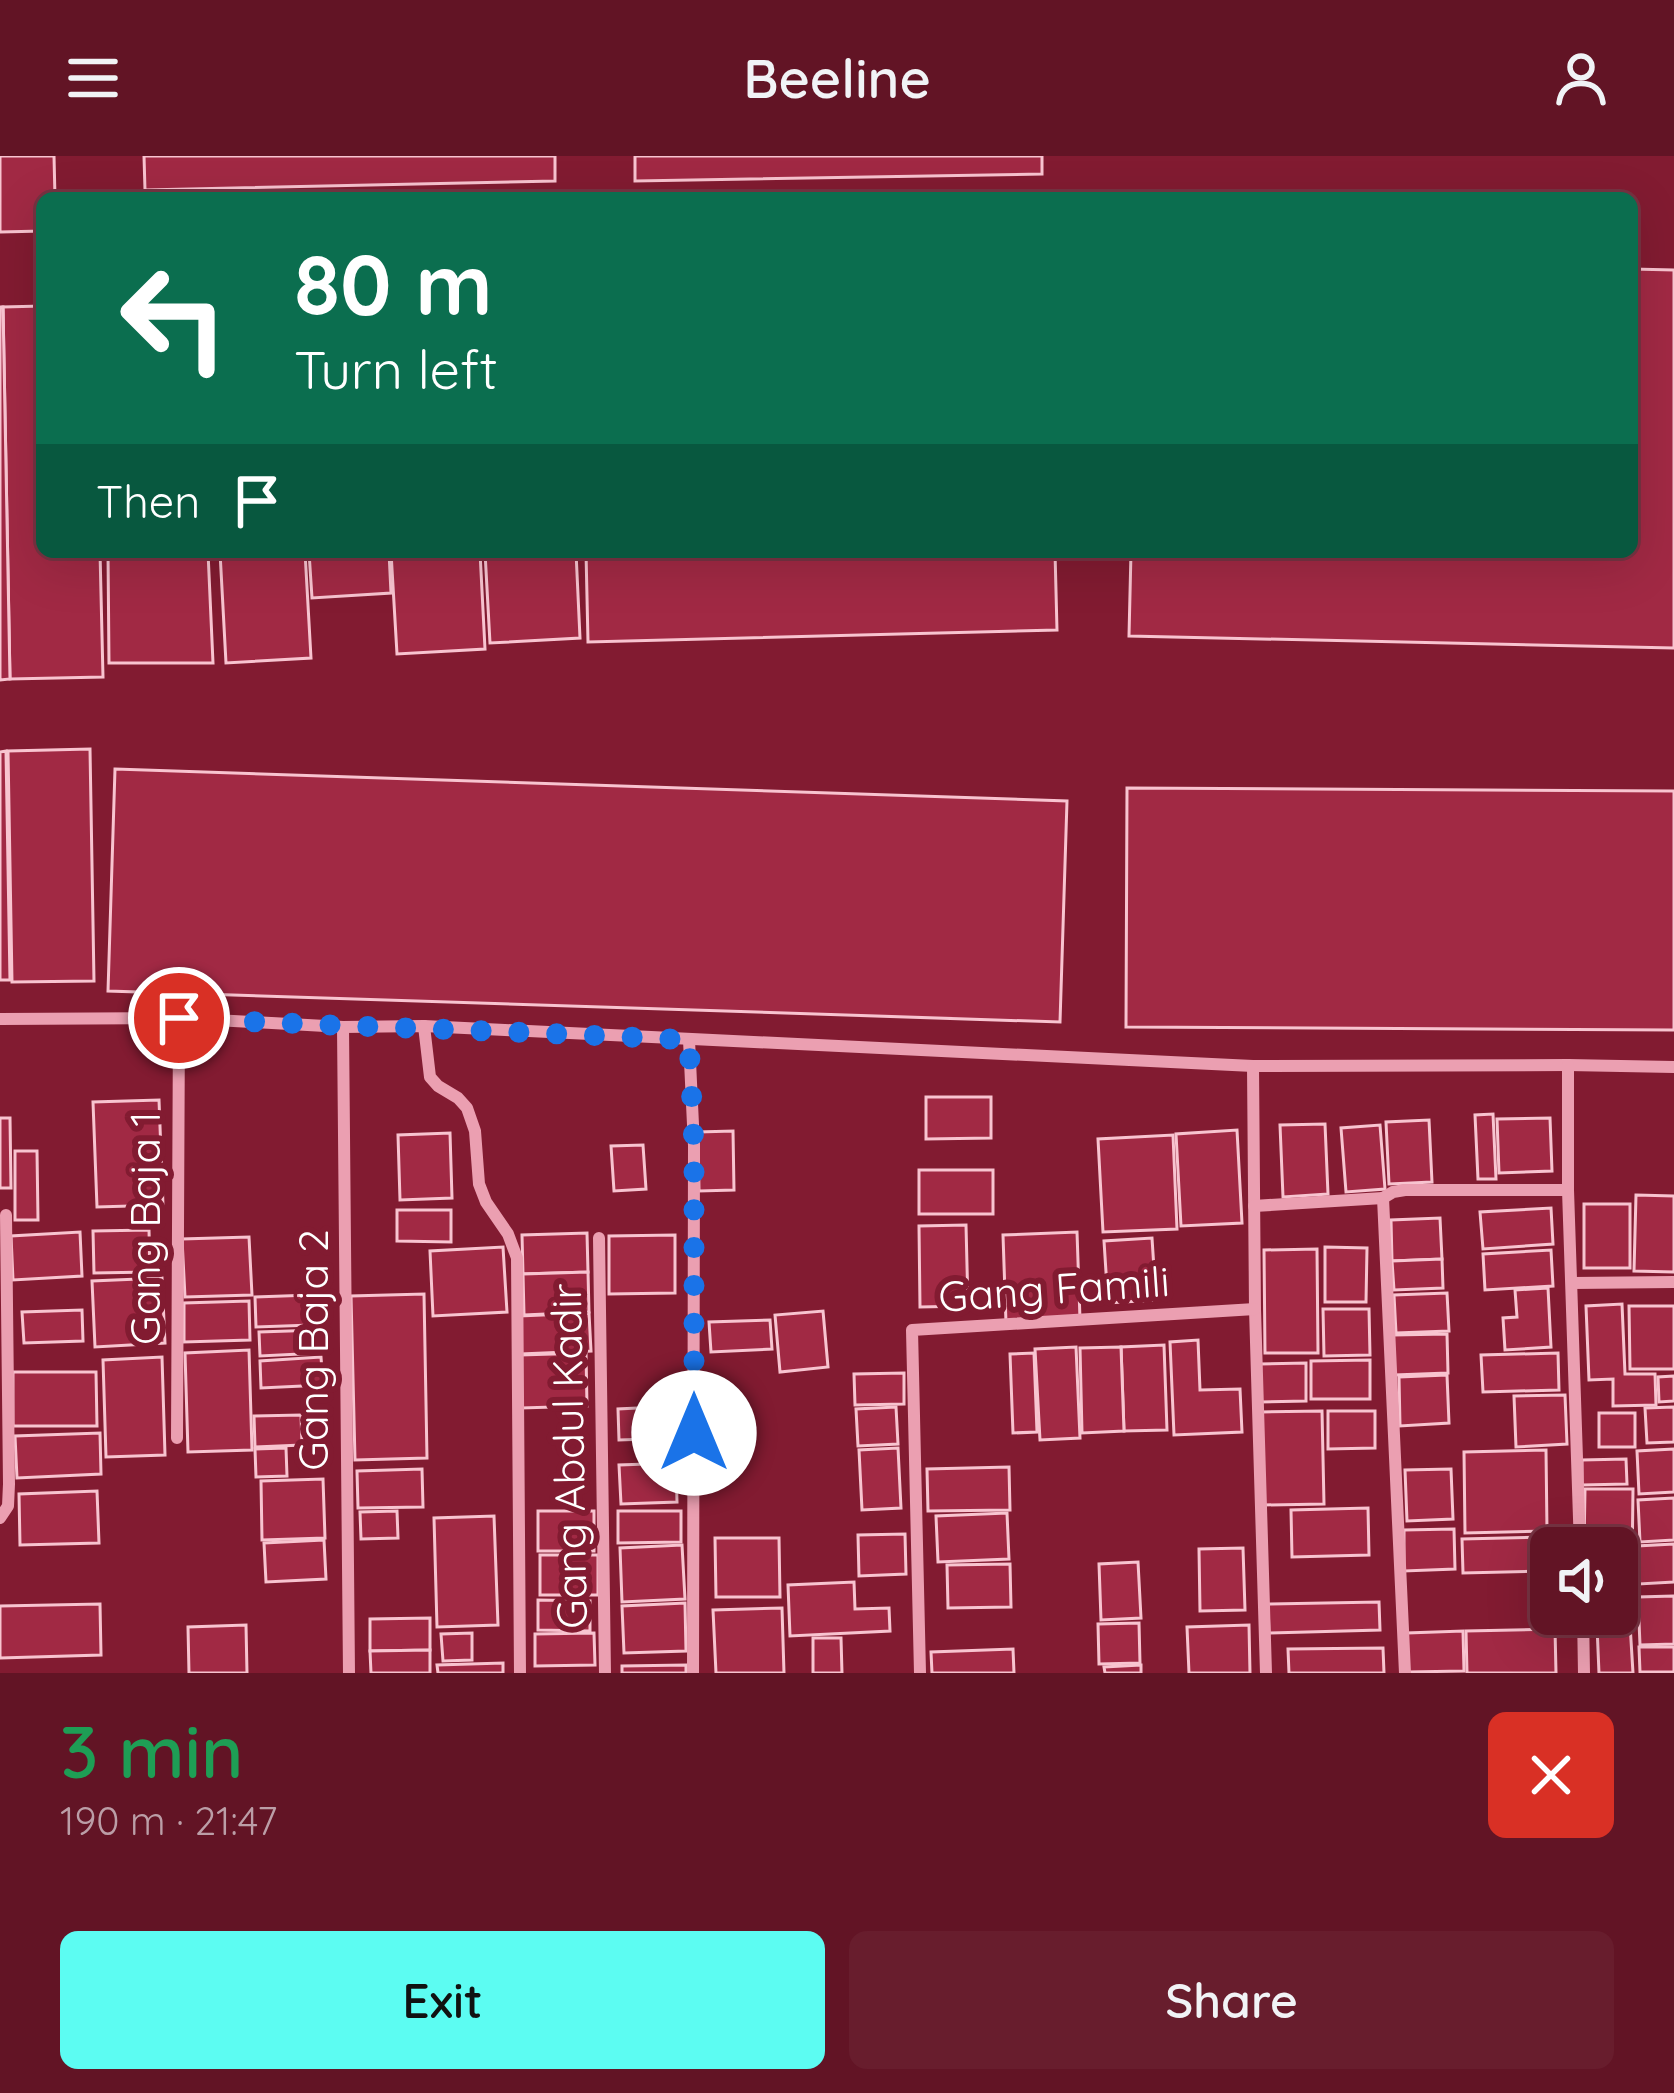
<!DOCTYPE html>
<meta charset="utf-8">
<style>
:root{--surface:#621425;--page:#681d2d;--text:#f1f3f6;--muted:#bb9ea7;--line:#763342;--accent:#5cfcf2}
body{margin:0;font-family:Quicksand,sans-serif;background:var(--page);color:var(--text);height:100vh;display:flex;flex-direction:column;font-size:45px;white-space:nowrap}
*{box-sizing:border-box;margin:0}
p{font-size:39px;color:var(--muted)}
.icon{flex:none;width:66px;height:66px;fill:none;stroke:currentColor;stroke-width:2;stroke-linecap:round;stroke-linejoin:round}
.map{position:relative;height:1517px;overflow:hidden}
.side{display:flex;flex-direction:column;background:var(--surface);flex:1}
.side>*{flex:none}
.guide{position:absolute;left:36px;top:36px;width:1602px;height:366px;border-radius:18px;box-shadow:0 12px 48px #0002,0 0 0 3px var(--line);background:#0b6e4f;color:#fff;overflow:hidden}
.controls{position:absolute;left:1530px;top:1371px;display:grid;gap:24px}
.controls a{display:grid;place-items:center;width:108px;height:108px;border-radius:18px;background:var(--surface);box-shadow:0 12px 48px #0002,0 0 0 3px var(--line);font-size:60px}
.pin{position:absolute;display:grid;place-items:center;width:102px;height:102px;color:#fff;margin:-51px;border:6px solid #fff;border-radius:50%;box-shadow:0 3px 12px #0007}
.me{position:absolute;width:132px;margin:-66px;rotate:0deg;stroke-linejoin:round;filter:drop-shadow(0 0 9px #0008)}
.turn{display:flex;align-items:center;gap:42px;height:252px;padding:0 60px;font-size:54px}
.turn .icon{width:156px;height:156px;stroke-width:2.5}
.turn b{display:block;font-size:84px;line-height:102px}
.then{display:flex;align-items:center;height:114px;padding:0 60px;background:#0003;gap:24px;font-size:45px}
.round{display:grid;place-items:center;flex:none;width:126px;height:126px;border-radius:18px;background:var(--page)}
.summary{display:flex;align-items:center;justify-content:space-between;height:204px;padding:0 60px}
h1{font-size:72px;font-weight:600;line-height:90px;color:#1e9e55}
.action{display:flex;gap:24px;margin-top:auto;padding:24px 60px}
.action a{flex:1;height:138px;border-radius:18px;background:var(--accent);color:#111;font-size:48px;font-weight:600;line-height:138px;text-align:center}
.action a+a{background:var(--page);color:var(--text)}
header{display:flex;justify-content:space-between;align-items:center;height:156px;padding:0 60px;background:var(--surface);font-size:54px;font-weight:600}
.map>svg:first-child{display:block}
.building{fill:#a12944;stroke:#f8c4d0;stroke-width:3}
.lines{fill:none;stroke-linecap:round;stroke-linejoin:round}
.minor{stroke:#eb9fb1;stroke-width:12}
.route{stroke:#1a73e8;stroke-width:21;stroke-dasharray:0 37.8}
.labels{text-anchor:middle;stroke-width:12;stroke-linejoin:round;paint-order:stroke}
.street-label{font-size:42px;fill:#fff;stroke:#821b31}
</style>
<header><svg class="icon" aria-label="menu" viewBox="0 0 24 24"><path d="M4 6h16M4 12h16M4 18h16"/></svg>Beeline<svg class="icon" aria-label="person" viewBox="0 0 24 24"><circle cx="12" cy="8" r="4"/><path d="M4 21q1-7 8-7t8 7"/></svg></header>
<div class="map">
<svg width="1674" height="1517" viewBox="0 0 1674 1517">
<rect width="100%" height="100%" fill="#821b31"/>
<!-- building -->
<g class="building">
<path d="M0,0H54L55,42H42V75L0,76Z"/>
<path d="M144,0H555V25L145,34Z"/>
<path d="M635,0H1042V18L635,25Z"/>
<path d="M1632,113L1674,114V492L1129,480L1131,396H1632Z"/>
<path d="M42,150V396H100L103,521L10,523L3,151Z"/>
<path d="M0,151H3L10,523L0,524Z"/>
<path d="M108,396H208L213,507H109Z"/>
<path d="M220,396H305L311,502L226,507Z"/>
<path d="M309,396H389L391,437L312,442Z"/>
<path d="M391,396H480L485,493L397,498Z"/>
<path d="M485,396H576L580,482L490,487Z"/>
<path d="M586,396H1055L1057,474L588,486Z"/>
<path d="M90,593L94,825L12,826L8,595Z"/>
<path d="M6,595L10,824H0V596Z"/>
<path d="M115,613L1067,645L1060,866L108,835Z"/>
<path d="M1127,632L1674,635V874L1126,871Z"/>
<path d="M926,941H991V982L926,983Z"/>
<path d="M159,944L163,1049L97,1051L93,946Z"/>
<path d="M1493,958L1496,1023H1478L1475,959Z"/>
<path d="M0,962H10L11,1032H0Z"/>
<path d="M1550,962L1552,1015L1499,1017L1497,963Z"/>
<path d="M1429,964L1432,1026L1389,1028L1386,966Z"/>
<path d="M1325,968L1328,1038L1283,1041L1280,969Z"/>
<path d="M1380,969L1385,1033L1346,1036L1341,972Z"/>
<path d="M1237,974L1242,1067L1181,1070L1176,978Z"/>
<path d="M733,975L734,1034L699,1035L698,976Z"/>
<path d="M450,977L452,1042L400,1044L398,979Z"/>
<path d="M1173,979L1177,1073L1103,1076L1098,983Z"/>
<path d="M643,989L646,1033L614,1035L611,990Z"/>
<path d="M15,995H37L38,1064H15Z"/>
<rect x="919" y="1014" width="74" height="44"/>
<path d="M1636,1039L1674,1040V1116L1634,1115Z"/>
<rect x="1584" y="1048" width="46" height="64"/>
<path d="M1551,1052L1553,1088L1483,1093L1480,1056Z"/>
<path d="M397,1054H451V1086L397,1085Z"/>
<path d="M1440,1062L1442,1103L1392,1105L1391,1064Z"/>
<path d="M966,1069L968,1150L920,1151L919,1070Z"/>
<path d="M149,1074L150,1116L94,1117L93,1075Z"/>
<path d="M80,1076L82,1120L13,1124L11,1080Z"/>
<path d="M1077,1076L1080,1163L1006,1167L1003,1079Z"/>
<path d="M587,1077L588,1116L523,1118L522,1079Z"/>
<path d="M675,1079V1137L609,1138V1080Z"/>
<path d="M249,1081L252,1139L185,1141L182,1083Z"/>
<path d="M1152,1082L1156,1144L1108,1147L1104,1085Z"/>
<path d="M503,1091L507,1156L433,1160L430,1095Z"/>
<path d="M1325,1091L1367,1092L1366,1146H1325Z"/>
<path d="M1317,1093L1318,1197H1265L1264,1094Z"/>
<path d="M1551,1094L1553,1130L1485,1134L1483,1098Z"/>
<path d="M1442,1103L1443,1132L1394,1134L1392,1105Z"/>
<path d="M588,1116L589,1156L524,1159L523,1118Z"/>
<path d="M162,1122L165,1187L95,1191L92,1125Z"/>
<path d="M1548,1132L1551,1191L1505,1194L1503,1162L1517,1161L1515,1134Z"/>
<path d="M1447,1137L1449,1175L1396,1177L1394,1139Z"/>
<path d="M424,1138L427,1302L355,1304L351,1140Z"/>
<path d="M311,1139L312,1169L256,1171L255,1141Z"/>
<path d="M249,1145L250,1184L184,1186V1147Z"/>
<path d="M1622,1148L1625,1218H1655L1656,1249L1613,1250V1223L1589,1224L1586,1150Z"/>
<path d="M1629,1150H1674V1213H1630Z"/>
<path d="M1323,1153H1369L1370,1199L1324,1200Z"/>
<path d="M82,1154L83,1185L24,1187L22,1156Z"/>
<path d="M823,1155L828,1211L780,1216L775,1159Z"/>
<path d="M589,1157L591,1195L520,1198L519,1160Z"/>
<path d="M770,1164L772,1193L711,1196L709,1166Z"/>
<path d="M319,1174L320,1197L260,1200L259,1176Z"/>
<path d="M1447,1178L1448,1217L1394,1219L1393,1179Z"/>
<path d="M1198,1184L1200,1234L1240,1233L1242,1276L1174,1279L1170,1186Z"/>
<path d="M1164,1189L1167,1274L1124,1275L1121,1191Z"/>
<path d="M1076,1191L1080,1282L1040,1284L1035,1193Z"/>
<path d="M1121,1191L1124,1275L1082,1277L1080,1192Z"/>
<path d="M249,1194L252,1294L188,1296L185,1197Z"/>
<path d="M586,1197L587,1250L521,1252L520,1199Z"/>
<path d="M1034,1197L1037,1276L1013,1277L1010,1198Z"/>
<path d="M1558,1197L1559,1234L1483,1236L1481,1199Z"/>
<path d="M162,1201L165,1299L106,1301L103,1204Z"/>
<path d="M321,1201L323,1229L261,1232L260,1205Z"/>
<path d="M1370,1204V1243H1311V1205Z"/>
<path d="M1306,1207V1245L1261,1246L1260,1208Z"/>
<path d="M13,1216H96L97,1270H13Z"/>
<path d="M904,1217V1248L855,1249L854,1218Z"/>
<path d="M1447,1219L1449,1267L1400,1270L1399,1221Z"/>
<path d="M1674,1220V1245L1659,1246L1658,1221Z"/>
<path d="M1565,1239L1567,1288L1516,1291L1514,1240Z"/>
<path d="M678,1250L679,1282L619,1284L618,1253Z"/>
<path d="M896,1251L898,1288L858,1290L856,1253Z"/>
<path d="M1674,1251V1286L1647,1287L1645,1252Z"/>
<path d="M1322,1255L1324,1348L1264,1349L1262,1256Z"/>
<path d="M1328,1255H1375V1292L1328,1293Z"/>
<rect x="1599" y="1257" width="36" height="34"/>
<path d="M301,1259L302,1289L255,1291L254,1260Z"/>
<path d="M100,1277L101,1318L17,1322L15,1280Z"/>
<path d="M286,1292L287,1320L256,1321L255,1293Z"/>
<path d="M898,1292L901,1352L862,1354L859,1294Z"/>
<path d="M1674,1293V1336L1639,1338L1637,1295Z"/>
<path d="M1546,1294L1547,1375L1465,1377L1464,1296Z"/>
<path d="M1626,1303L1627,1328L1582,1329V1304Z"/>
<path d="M676,1307L677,1346L621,1348L619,1309Z"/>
<path d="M1009,1311L1010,1354L928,1355L927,1313Z"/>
<path d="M422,1313L423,1351L358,1352L357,1315Z"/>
<path d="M1451,1313L1453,1363L1407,1365L1405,1314Z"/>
<path d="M323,1323L325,1382L262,1384L261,1325Z"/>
<path d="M1585,1333H1633L1632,1413H1617V1392H1584Z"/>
<path d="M97,1335L99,1387L20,1389L19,1338Z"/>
<path d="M1674,1342V1384L1640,1386L1638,1344Z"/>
<path d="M1368,1352L1369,1399L1292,1401L1291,1354Z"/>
<path d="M397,1355L398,1382L361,1383L360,1356Z"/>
<rect x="538" y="1355" width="56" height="40"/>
<path d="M618,1355H681V1386L618,1387Z"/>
<path d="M1007,1357L1009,1403L938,1406L936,1360Z"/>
<path d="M494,1360L498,1469L437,1471L434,1362Z"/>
<path d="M1454,1373L1455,1413L1404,1415V1374Z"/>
<path d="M905,1378L906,1418L859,1420L858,1379Z"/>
<path d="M1543,1381V1415L1463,1417L1462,1383Z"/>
<path d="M715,1382H779L780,1441H716Z"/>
<path d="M324,1384L326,1423L266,1426L264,1387Z"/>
<path d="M1674,1388V1426L1639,1428L1637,1390Z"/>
<path d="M682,1389L685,1443L622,1446L620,1392Z"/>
<path d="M1243,1392L1245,1454L1200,1455L1199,1393Z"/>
<rect x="540" y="1399" width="58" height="40"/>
<path d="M1138,1406L1141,1462L1101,1464L1099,1408Z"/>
<path d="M1010,1408L1011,1451L948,1452L947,1409Z"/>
<path d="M854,1426L855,1453L889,1452L890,1475L790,1480L788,1429Z"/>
<path d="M1674,1440V1488L1640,1489L1638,1441Z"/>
<path d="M538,1444L590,1445V1475L538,1474Z"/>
<path d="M1379,1446L1380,1474L1269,1477L1268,1448Z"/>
<path d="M685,1447L686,1495L624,1497L622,1450Z"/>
<path d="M100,1448L101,1499L0,1502V1450Z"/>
<path d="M782,1452L784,1517H716L713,1454Z"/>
<path d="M430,1462V1494L370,1495V1463Z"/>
<path d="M1139,1467L1140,1507L1099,1508L1098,1468Z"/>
<path d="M1630,1468L1633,1517H1599L1597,1470Z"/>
<path d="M246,1469L247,1517H189L188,1471Z"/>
<path d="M1249,1469L1250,1517H1189L1187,1471Z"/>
<path d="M1555,1473L1556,1517H1467L1466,1475Z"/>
<path d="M1463,1475L1464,1515L1408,1516L1407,1477Z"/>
<path d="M472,1477V1504L443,1505L441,1478Z"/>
<path d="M594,1477L595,1509L535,1510V1478Z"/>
<path d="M813,1482H841L842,1517H813Z"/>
<path d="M1639,1491H1674V1516H1640Z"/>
<path d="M1383,1492L1384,1517H1289L1288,1493Z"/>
<path d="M1013,1493L1014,1517H932L931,1496Z"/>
<path d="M430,1494V1517H371L370,1495Z"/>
<path d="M503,1507V1517H438L437,1509Z"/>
<path d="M686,1509V1517H622V1510Z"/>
<path d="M1141,1509V1517H1105L1104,1511Z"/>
</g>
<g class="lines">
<!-- minor -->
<g class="minor">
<path d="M0,863L179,862L343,871L424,870L1253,910L1568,909L1674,911"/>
<path d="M424,870L430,921L438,930L458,942L467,952L475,975L479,1028L486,1046L508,1078L517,1102L520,1517"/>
<path d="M343,871L349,1517"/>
<path d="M689,884L694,990L693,1517"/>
<path d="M1568,909V1034L1580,1392"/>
<path d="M1253,910L1255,1153L1266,1517"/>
<path d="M1254,1050L1383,1042"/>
<path d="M599,1082L605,1517"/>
<path d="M1572,1127L1674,1126"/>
<path d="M177,1282L179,862"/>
<path d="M0,1362L8,1350L9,1328L6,1059"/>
<path d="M1583,1458L1584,1517"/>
<path d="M920,1517L912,1174L1255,1153"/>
<path d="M1405,1517L1383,1042L1393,1036L1405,1034H1568"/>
</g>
</g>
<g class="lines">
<!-- route -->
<path class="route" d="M179,862C349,871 519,875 689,884L694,990V1277"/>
</g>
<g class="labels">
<!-- street labels -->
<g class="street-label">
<text transform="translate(145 1072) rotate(-90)" y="15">Gang Baja 1</text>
<text transform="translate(1054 1133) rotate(-4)" y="15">Gang Famili</text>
<text transform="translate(313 1194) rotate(-90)" y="15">Gang Baja 2</text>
<text transform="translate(569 1300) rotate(-91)" y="15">Gang Abdul Kadir</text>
</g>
</g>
</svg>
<div class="controls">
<a><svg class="icon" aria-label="sound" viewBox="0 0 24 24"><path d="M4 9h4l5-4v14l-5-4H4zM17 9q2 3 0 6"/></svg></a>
</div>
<div class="pin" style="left:179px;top:862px;background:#d93025"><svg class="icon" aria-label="arrive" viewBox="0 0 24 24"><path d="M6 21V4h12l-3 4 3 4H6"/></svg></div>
<svg class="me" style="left:694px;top:1277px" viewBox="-20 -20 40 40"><circle r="19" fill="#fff"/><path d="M0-13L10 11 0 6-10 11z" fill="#1a73e8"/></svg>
<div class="guide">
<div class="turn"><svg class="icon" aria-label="left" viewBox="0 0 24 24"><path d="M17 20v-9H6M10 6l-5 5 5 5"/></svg><div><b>80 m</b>Turn left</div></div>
<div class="then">Then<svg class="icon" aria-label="arrive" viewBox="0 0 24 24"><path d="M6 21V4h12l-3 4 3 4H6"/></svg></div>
</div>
</div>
<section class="side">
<div class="summary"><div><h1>3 min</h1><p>190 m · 21:47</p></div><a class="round" style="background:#d93025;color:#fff"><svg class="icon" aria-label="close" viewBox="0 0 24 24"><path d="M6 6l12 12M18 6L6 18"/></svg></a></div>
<div class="action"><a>Exit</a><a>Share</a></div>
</section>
